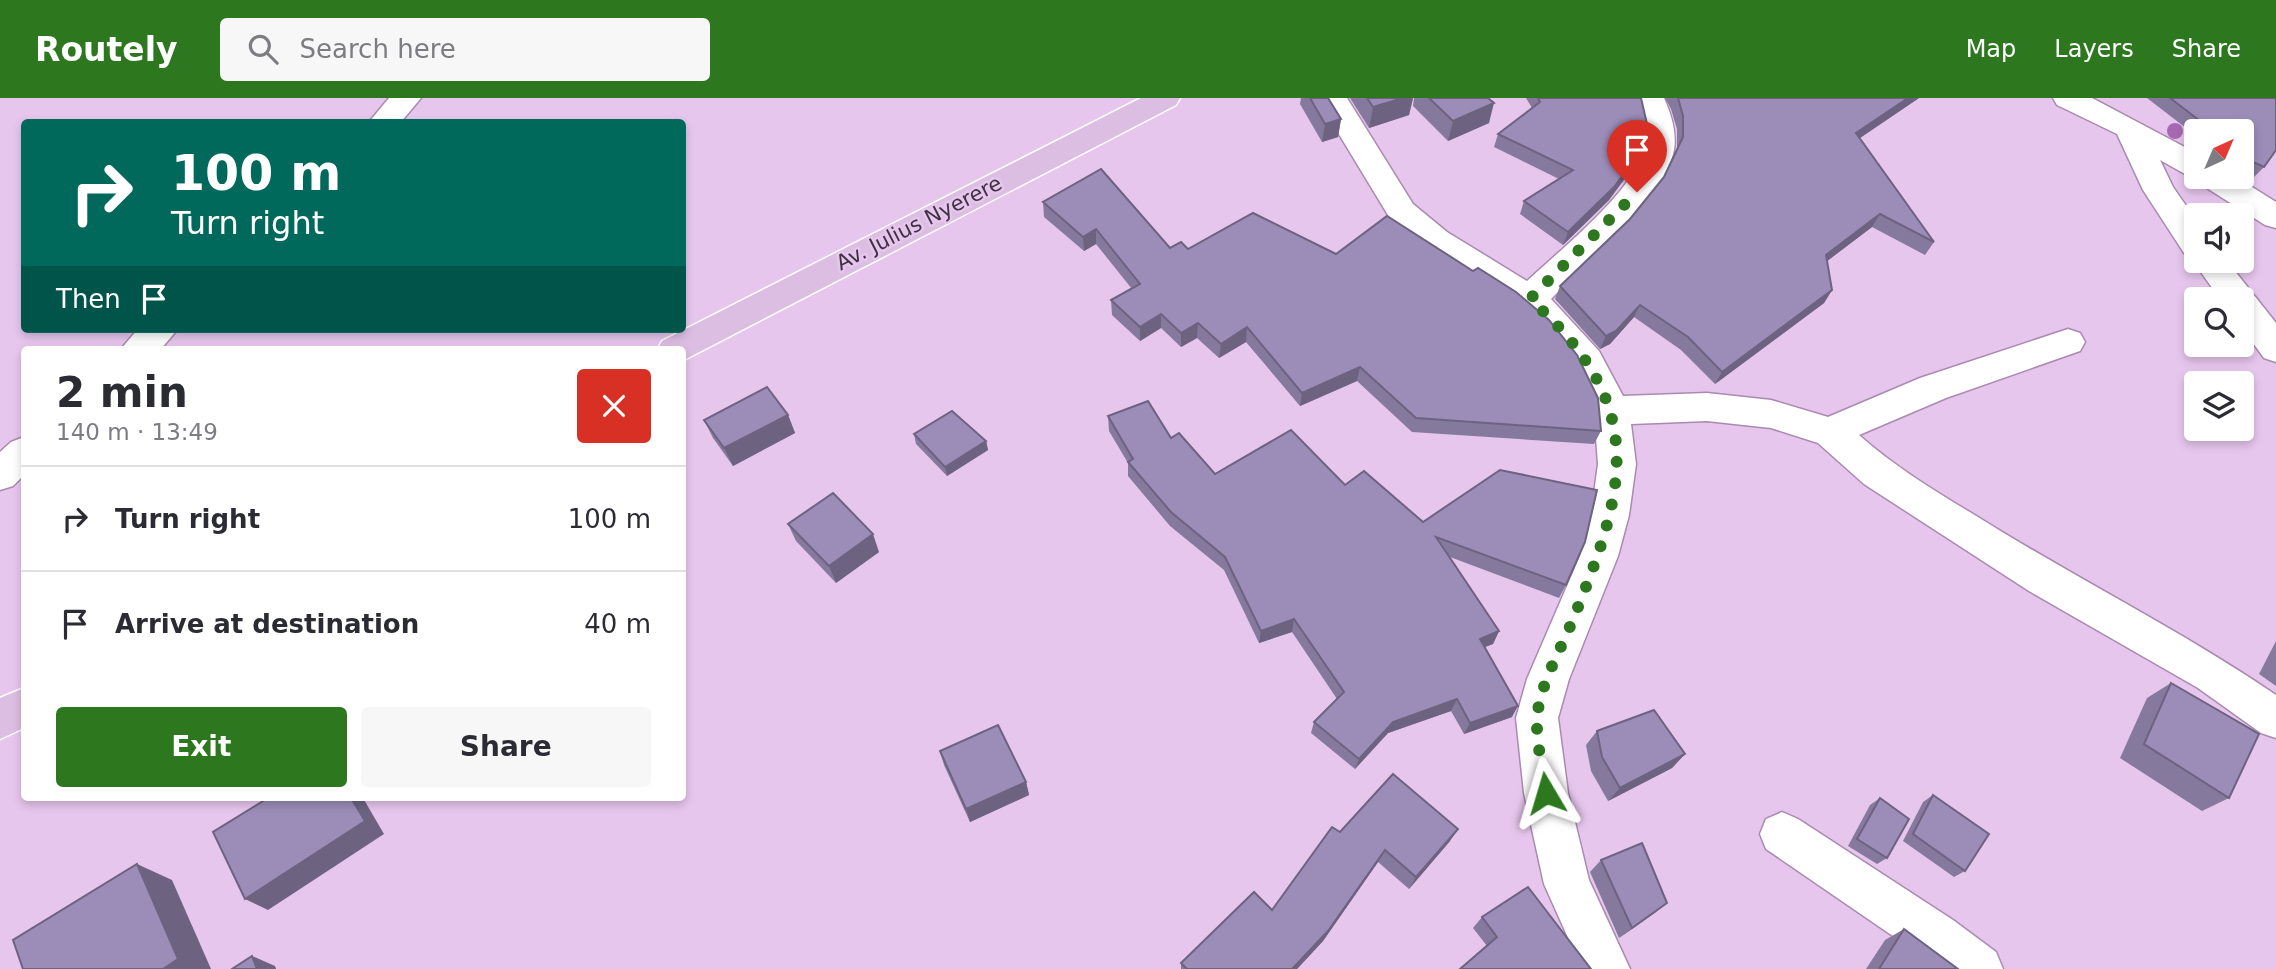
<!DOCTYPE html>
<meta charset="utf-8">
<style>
:root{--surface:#fff;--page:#f7f7f7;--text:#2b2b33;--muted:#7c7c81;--line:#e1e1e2;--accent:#2d781e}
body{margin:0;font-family:"DejaVu Sans",sans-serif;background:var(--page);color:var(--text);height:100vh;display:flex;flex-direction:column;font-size:26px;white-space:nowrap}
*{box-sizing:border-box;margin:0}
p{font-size:23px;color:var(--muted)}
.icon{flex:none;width:38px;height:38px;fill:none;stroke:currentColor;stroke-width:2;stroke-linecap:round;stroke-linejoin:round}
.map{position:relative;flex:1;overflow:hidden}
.details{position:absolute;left:21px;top:248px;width:665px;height:455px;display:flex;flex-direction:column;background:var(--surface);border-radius:7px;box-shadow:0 4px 10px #0003}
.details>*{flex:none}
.top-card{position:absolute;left:21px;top:21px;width:665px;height:214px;border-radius:7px;box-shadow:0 4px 10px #0003;background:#00695c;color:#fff;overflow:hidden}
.needle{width:46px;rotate:44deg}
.tools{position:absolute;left:2184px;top:21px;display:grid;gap:14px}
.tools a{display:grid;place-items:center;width:70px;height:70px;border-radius:7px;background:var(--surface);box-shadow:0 4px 10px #0003;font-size:35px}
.pin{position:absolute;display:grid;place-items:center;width:60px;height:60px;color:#fff;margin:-72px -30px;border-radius:50% 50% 50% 0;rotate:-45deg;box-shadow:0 0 7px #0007}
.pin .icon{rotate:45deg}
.me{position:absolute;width:77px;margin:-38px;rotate:353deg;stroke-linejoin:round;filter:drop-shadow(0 0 5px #0008)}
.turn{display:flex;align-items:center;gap:24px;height:147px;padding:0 35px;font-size:32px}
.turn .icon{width:91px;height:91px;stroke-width:2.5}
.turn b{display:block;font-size:49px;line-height:60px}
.then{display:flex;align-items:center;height:66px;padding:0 35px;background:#0003;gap:14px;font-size:26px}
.round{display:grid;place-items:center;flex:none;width:74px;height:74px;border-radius:7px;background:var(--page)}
.headline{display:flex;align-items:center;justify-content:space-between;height:119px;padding:0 35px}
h1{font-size:42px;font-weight:700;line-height:52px}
.cta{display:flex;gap:14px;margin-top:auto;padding:14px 35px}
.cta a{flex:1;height:80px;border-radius:7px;background:var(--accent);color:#fff;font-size:28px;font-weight:700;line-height:80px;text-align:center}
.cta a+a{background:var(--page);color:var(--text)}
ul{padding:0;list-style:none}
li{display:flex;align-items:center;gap:21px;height:105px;padding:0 35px;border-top:2px solid var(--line)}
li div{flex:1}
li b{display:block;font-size:26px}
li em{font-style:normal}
header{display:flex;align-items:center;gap:42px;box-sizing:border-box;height:98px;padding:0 35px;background:var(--accent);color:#fff}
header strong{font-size:33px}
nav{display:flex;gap:38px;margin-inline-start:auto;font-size:24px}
.search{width:490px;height:63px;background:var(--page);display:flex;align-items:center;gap:18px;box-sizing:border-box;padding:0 24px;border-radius:7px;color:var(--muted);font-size:26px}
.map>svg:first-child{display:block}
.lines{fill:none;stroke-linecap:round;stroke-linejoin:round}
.minor-casing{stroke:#aa8ab0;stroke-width:3}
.major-casing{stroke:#fff;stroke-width:3}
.minor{fill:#fff;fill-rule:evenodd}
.major{fill:#ddbee3;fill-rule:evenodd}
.tree{fill:#a668b2}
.wall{fill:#86799e}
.shaded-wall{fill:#6d6381}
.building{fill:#9c8db8;stroke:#6d6381;stroke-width:2}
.route{stroke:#2d781e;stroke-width:12;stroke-dasharray:0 21.6}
.labels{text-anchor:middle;stroke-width:5;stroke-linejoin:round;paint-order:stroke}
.street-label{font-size:21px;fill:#3f3242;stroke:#e7c6ee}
</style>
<header>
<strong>Routely</strong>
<div class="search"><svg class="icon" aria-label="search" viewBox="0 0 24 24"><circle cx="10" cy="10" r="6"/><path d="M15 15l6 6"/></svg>Search here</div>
<nav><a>Map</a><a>Layers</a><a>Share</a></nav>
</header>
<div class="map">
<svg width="2276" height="871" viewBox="0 0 2276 871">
<rect width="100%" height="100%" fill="#e7c6ee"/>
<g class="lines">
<!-- minor casing -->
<g class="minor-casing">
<g id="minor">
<path d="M389,0H421L401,24H369Z"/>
<path d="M1317,0H1347L1413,106L1447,134L1527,183C1558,154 1634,93 1643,53C1647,35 1641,16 1634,0H1664C1671,16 1677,34 1674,52C1665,101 1586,166 1551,201L1599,253L1623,298L1707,295L1771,302L1828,319L1920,280L2056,235L2068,231L2080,235L2085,244L2080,253L1946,300L1859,337C1894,368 1933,392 1973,416C2073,479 2179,531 2276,597V640L2261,635L2198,590L2029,493L1864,386L1818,345L1771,330L1707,323L1631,326L1636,366L1629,417L1618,458L1569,581L1558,620L1568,695L1589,782L1630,871H1582L1544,786L1524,695L1516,620L1527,581L1580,458L1591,417L1598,366L1594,313L1573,270L1545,235L1518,210L1423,150L1391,122Z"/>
<path d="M2053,0H2092L2196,55V79H2236L2276,104V130L2265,127L2202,87L2197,79L2185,76L2160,62L2173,89L2196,122V163H2227L2276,225V264L2264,260L2242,230V201H2220L2193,163L2195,158L2184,155L2143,92L2117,36L2057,7Z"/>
<path d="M138,231H178L160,252H120Z"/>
<path d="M24,339V377L13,388L0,392V354L11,344Z"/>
<path d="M1782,714L1798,721L1953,822L1996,854L2003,871H1941L1766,751L1760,736L1766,721Z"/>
</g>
</g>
<!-- major casing -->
<g class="major-casing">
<g id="major">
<path d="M1141,0H1180L1176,7L686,261L682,263V252H657L662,243Z"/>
<path d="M24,590V630L0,641V600Z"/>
</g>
</g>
<!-- minor -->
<use href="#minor" class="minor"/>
<!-- major -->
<use href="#major" class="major"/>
</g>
<!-- trees -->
<circle class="tree" cx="2175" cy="33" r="8"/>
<!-- wall -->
<g class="wall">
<path d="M1301,0H1328L1341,21L1338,39L1322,44L1300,6Z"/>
<path d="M1350,0H1413L1409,17L1369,30Z"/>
<path d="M1414,0H1488L1489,25L1448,43L1413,8Z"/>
<path d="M1526,0H1641L1640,54L1634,68L1609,102L1563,147L1520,116L1524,103L1559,81L1494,49L1498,36L1532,10Z"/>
<path d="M1665,0H1919L1860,40L1934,144L1925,157L1872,129L1827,163L1832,192L1824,205L1715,286L1681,252L1634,219L1610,246L1600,251L1555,201L1560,188L1630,121L1664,79L1677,52V31L1671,11Z"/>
<path d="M2147,0H2276L2264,69L2254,79L2242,74V33H2196V53L2187,47L2195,37Z"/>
<path d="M1043,104L1170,150L1188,151L1601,333L1594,346L1412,334L1357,283L1300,308L1246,244L1219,260L1197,240L1181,249L1161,230L1140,243L1112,217L1111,202L1132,191L1096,146L1084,153L1044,119Z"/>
<path d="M788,317L795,335L733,368L713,340L704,322Z"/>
<path d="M1108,318L1171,340L1215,376L1345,387L1423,424L1566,487L1559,500L1450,459L1499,533L1493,546L1485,549L1512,619L1464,636L1451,613L1388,635L1355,671L1311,635L1314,624L1337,601L1292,534L1259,545L1224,472L1170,428L1128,378V365L1109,333Z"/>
<path d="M914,336L986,343L988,352L947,378L916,346Z"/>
<path d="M788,426L879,454L836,485L796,443Z"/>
<path d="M2276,543V588L2259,576Z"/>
<path d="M2171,585L2229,700L2202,713L2120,660L2147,600Z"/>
<path d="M1597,633L1685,656L1672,670L1608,703L1591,673L1586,647Z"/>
<path d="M940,653L1026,684L1029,697L970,724L944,667Z"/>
<path d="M1933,697L1965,773L1954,779L1903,743L1923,704Z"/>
<path d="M1880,700L1887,760L1877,766L1848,748L1870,707Z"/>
<path d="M1340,734L1450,743L1409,791L1378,764L1323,843L1297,871H1181V865L1272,812Z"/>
<path d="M1601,762L1667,805L1653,816L1619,840L1590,774Z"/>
<path d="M1482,819L1591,871L1487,848L1473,830Z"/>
<path d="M1904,831L1958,871H1866L1885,842Z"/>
</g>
<!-- shaded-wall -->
<g class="shaded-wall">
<path d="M1403,0H1413L1409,17L1369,30L1373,9Z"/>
<path d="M1908,0H1919L1848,48L1856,35Z"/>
<path d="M1494,5L1489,25L1448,43L1453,23Z"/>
<path d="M1341,21L1338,39L1322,44L1325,26Z"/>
<path d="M1640,54L1634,68L1609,102L1563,147L1568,134Z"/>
<path d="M1880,116L1872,129L1818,170L1826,157Z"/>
<path d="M1096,131V146L1084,153L1083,139Z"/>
<path d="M1832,192L1824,205L1715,286L1722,274Z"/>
<path d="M1640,207L1634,219L1610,246L1600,251L1606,238Z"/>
<path d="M1161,216V230L1140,243V229Z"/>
<path d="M1198,225L1197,240L1181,249V235Z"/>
<path d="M1247,229L1246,244L1219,260L1221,246Z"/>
<path d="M1360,269L1357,283L1300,308L1302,295Z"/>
<path d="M788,317L795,335L733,368L724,350Z"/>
<path d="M986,343L988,352L947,378L945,369Z"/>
<path d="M873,436L879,454L836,485L829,468Z"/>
<path d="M1294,521L1292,534L1259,545L1261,533Z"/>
<path d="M1499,533L1493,546L1474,553L1480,541Z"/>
<path d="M1457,601L1451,613L1388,635L1355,671L1359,661L1393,624Z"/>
<path d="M1518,608L1512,619L1464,636L1470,625Z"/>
<path d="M1685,656L1672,670L1608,703L1620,690Z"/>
<path d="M1026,684L1029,697L970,724L966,711Z"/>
<path d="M351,700H363L384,736L268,812L245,801Z"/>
<path d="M1458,731L1450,743L1409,791L1416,779Z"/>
<path d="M1385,752L1378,764L1323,843L1297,871H1292Z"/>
<path d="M137,766L172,782L211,871H163Z"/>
<path d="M1667,805L1653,816L1619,840L1632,830Z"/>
<path d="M252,858L275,868L276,871H257Z"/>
</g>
<!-- building -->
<g class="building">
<path d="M1310,0H1328L1341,21L1325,26Z"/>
<path d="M1367,0H1403L1373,9Z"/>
<path d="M1429,0H1488L1494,5L1453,23Z"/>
<path d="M1538,0H1641L1647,26L1640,54L1614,89L1568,134L1524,103L1573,72L1498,36L1540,4Z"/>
<path d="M1678,0H1908L1856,35L1934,144L1880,116L1826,157L1832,192L1722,274L1688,239L1640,207L1616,233L1606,238L1560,188L1630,121L1664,79L1683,39V18Z"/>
<path d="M2170,0H2276V52L2264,69L2242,59V33H2199L2204,26Z"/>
<path d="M1101,71L1170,150L1181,144L1188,151L1253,115L1336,156L1387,118L1473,173L1478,170L1516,194L1549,222L1577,257L1598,300L1601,333L1416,320L1360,269L1302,295L1247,229L1221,246L1198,225L1181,235L1161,216L1140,229L1111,202L1140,186L1096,131L1083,139L1043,104Z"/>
<path d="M767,289L788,317L724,350L704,322Z"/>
<path d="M1148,303L1171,340L1179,335L1215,376L1291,332L1345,387L1364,373L1423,424L1500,372L1597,392L1585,444L1566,487L1436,439L1499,533L1480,541L1518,608L1470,625L1457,601L1393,624L1359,661L1314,624L1344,594L1294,521L1261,533L1225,459L1171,414L1128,364L1133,361L1108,318Z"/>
<path d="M952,313L986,343L945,369L914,336Z"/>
<path d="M833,395L873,436L829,468L788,426Z"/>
<path d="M2171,585L2259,636L2229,700L2144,646Z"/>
<path d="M1654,612L1685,656L1620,690L1602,659L1597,633Z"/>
<path d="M998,627L1026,684L966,711L940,653Z"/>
<path d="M1393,676L1458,731L1416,779L1385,752L1328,833L1292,871H1187L1181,865L1254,794L1272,812L1332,729L1340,734Z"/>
<path d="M1933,697L1989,736L1965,773L1913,736Z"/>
<path d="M268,700H351L365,723L245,801L213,734Z"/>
<path d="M1880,700L1909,721L1887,760L1857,741Z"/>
<path d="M1642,745L1667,805L1632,830L1601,762Z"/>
<path d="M137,766L178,861L163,871H23L13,842Z"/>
<path d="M1528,789L1591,871H1460L1497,839L1482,819Z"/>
<path d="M1904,831L1958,871H1879Z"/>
<path d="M252,858L257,871H232Z"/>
</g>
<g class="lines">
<!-- route -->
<path class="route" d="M1546,695C1543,671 1536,644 1537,621C1539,589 1559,555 1571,526C1627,391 1650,308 1530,201L1637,94"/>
</g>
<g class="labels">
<!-- street labels -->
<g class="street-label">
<text transform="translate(919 125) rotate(-27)" y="7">Av. Julius Nyerere</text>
</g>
</g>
</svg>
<div class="tools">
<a><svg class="needle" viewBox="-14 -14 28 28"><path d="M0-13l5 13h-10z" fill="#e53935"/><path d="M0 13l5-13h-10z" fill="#7c7c81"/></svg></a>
<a><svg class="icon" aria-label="sound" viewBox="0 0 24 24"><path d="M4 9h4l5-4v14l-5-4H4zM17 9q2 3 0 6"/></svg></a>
<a><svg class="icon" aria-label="search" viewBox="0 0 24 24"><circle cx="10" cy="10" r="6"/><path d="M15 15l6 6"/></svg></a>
<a><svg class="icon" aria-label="layers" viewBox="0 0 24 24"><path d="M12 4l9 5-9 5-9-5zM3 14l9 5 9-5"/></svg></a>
</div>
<div class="pin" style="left:1637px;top:94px;background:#d93025"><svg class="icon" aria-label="arrive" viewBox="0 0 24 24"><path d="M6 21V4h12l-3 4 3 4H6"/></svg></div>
<svg class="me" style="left:1546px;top:695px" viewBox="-20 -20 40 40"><path d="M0-17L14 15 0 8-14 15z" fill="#2d781e" stroke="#fff" stroke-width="4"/></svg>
<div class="top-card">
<div class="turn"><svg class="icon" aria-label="right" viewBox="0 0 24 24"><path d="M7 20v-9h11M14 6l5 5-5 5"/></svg><div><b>100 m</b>Turn right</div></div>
<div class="then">Then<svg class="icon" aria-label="arrive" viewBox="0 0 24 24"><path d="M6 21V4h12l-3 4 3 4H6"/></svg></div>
</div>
<section class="details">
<div class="headline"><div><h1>2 min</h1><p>140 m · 13:49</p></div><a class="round" style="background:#d93025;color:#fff"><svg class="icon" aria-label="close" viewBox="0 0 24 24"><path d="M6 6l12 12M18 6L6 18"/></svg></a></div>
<ul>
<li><svg class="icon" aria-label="right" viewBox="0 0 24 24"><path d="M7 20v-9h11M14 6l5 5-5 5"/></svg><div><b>Turn right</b></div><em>100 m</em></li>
<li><svg class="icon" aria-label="arrive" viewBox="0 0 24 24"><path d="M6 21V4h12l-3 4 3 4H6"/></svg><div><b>Arrive at destination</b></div><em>40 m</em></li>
</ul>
<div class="cta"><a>Exit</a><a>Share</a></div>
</section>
</div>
